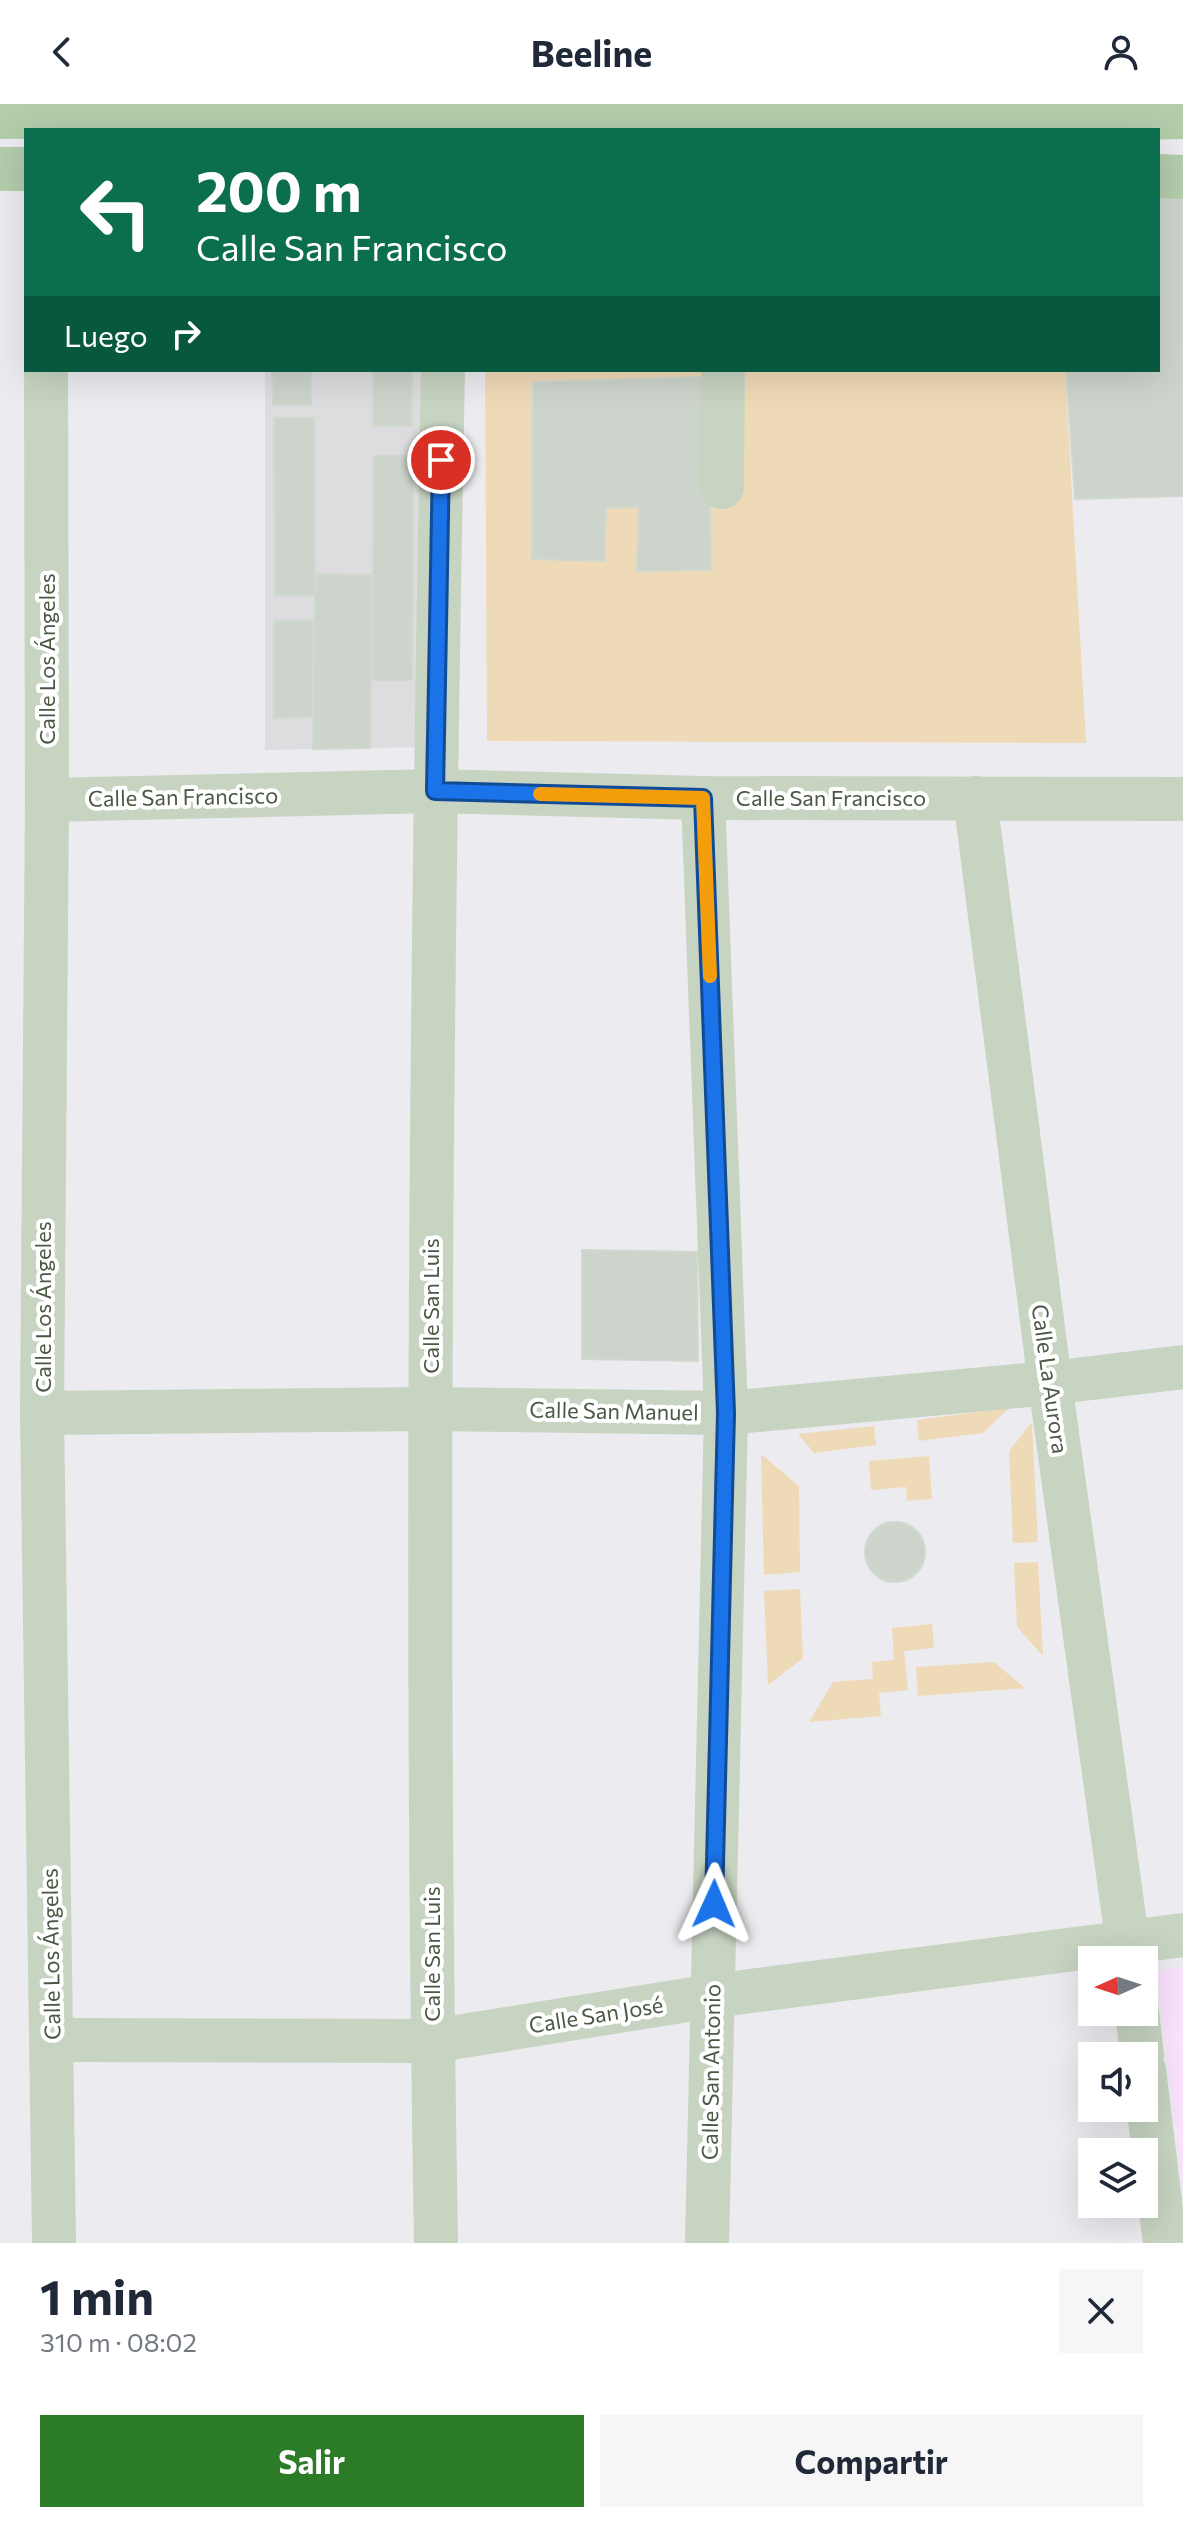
<!DOCTYPE html>
<html lang="es">
<meta charset="utf-8">
<style>
:root{--surface:#fff;--page:#f6f6f7;--text:#1f2937;--muted:#747a83;--accent:#2c7b27}
body{margin:0;font-family:Commissioner,sans-serif;background:var(--page);color:var(--text);height:100vh;display:flex;flex-direction:column;font-size:30px;white-space:nowrap}
*{box-sizing:border-box;margin:0}
p{font-size:26px;color:var(--muted)}
.icon{flex:none;width:44px;height:44px;fill:none;stroke:currentColor;stroke-width:2;stroke-linecap:round;stroke-linejoin:round}
.map{position:relative;height:2139px;overflow:hidden}
.details{display:flex;flex-direction:column;background:var(--surface);flex:1}
.details>*{flex:none}
.hud{position:absolute;left:24px;top:24px;width:1136px;height:244px;border-radius:0px;box-shadow:0 8px 32px #0002;background:#0b6e4f;color:#fff;overflow:hidden}
.needle{width:52px;rotate:267deg}
.fabs{position:absolute;left:1078px;top:1842px;display:grid;gap:16px}
.fabs a{display:grid;place-items:center;width:80px;height:80px;border-radius:0px;background:var(--surface);box-shadow:0 8px 32px #0002;font-size:40px}
.pin{position:absolute;display:grid;place-items:center;width:68px;height:68px;color:#fff;margin:-34px;border:4px solid #fff;border-radius:50%;box-shadow:0 2px 8px #0007}
.me{position:absolute;width:88px;margin:-44px;rotate:1deg;stroke-linejoin:round;filter:drop-shadow(0 0 6px #0008)}
.turn{display:flex;align-items:center;gap:28px;height:168px;padding:0 40px;font-size:36px}
.turn .icon{width:104px;height:104px;stroke-width:2.5}
.turn b{display:block;font-size:56px;line-height:68px}
.then{display:flex;align-items:center;height:76px;padding:0 40px;background:#0003;gap:16px;font-size:30px}
.round{display:grid;place-items:center;flex:none;width:84px;height:84px;border-radius:0px;background:var(--page)}
.overview{display:flex;align-items:center;justify-content:space-between;height:136px;padding:0 40px}
h1{font-size:48px;font-weight:700;line-height:60px}
.action{display:flex;gap:16px;margin-top:auto;padding:16px 40px}
.action a{flex:1;height:92px;border-radius:0px;background:var(--accent);color:#fff;font-size:32px;font-weight:700;line-height:92px;text-align:center}
.action a+a{background:var(--page);color:var(--text)}
header{display:flex;justify-content:space-between;align-items:center;height:104px;padding:0 40px;background:var(--surface);font-size:36px;font-weight:700}
.map>svg:first-child{display:block}
.commercial{fill:#fae2fc}
.education{fill:#dddde0}
.green{fill:#efdab7}
.building{fill:#ccd4cb;stroke:#d0d8cf;stroke-width:2}
.lines{fill:none;stroke-linecap:round;stroke-linejoin:round}
.minor{stroke:#c7d4c1;stroke-width:44}
.major{stroke:#b3ccaa;stroke-width:44}
.route-casing{stroke:#114b97;stroke-width:20}
.route{stroke:#1a73e8;stroke-width:14}
.slow{stroke:#f59e0b;stroke-width:14}
.labels{text-anchor:middle;stroke-width:8;stroke-linejoin:round;paint-order:stroke}
.street-label{font-size:22px;fill:#4a5944;stroke:#fff}
</style>
<header><svg class="icon" aria-label="back" viewBox="0 0 24 24"><path d="M15 5l-7 7 7 7"/></svg>Beeline<svg class="icon" aria-label="person" viewBox="0 0 24 24"><circle cx="12" cy="8" r="4"/><path d="M4 21q1-7 8-7t8 7"/></svg></header>
<div class="map">
<svg width="1183" height="2139" viewBox="0 0 1183 2139">
<rect width="100%" height="100%" fill="#ecebef"/>
<!-- commercial -->
<path class="commercial" d="M1183,1863V2085L1156,1867Z"/>
<!-- education -->
<path class="education" d="M265,266H429L426,643L265,646Z"/>
<!-- green -->
<g class="green">
<path d="M485,266H1065L1086,639L487,637Z"/>
<path d="M1009,1304L983,1329L919,1337L917,1316Z"/>
<path d="M1032,1318L1038,1438L1013,1439L1009,1347Z"/>
<path d="M874,1322L876,1341L814,1349L798,1330Z"/>
<path d="M761,1350L799,1382L800,1468L764,1471Z"/>
<path d="M929,1352L932,1395L907,1397L906,1383L871,1386L869,1357Z"/>
<path d="M1038,1458L1043,1552L1017,1523L1014,1459Z"/>
<path d="M800,1485L803,1554L768,1581L764,1487Z"/>
<path d="M932,1520L934,1544L904,1547L908,1586L879,1589L881,1612L809,1618L833,1578L873,1575L872,1558L894,1556L892,1524Z"/>
<path d="M994,1558L1025,1584L918,1592L916,1563Z"/>
</g>
<!-- building -->
<g class="building">
<path d="M1158,81L1183,86V392L1075,395L1066,266H1158Z"/>
<path d="M272,266H311V301H273Z"/>
<rect x="373" y="266" width="39" height="56"/>
<path d="M707,273L711,466L637,467L639,403L606,404L604,457L532,455L533,278Z"/>
<path d="M274,314H314L315,491H275Z"/>
<path d="M374,352H413L412,576H372Z"/>
<path d="M315,470L372,471L370,644L313,645Z"/>
<path d="M274,517H313V613L274,614Z"/>
<path d="M582,1146L697,1148L698,1257L582,1255Z"/>
<circle cx="895" cy="1448" r="30"/>
</g>
<g class="lines">
<!-- minor -->
<g class="minor">
<path d="M46,266L47,696L42,1309L54,2139"/>
<path d="M722,383L723,266"/>
<path d="M703,694L726,1309L707,2139"/>
<path d="M975,694L1050,1279L1130,1856"/>
<path d="M47,696L435,687L703,694L1183,695"/>
<path d="M42,1309L430,1305L726,1309L1050,1279L1183,1263"/>
<path d="M1137,1908L1142,1952"/>
<path d="M53,1936L432,1937L712,1892L1183,1831"/>
<path d="M1144,1966L1165,2139"/>
<path d="M436,2139C425,1515 431,890 443,266"/>
</g>
<!-- major -->
<g class="major">
<path d="M0,13L449,8L1004,17L1183,13"/>
<path d="M0,65H26"/>
<path d="M1158,72L1183,73"/>
</g>
</g>
<g class="lines">
<!-- route casing -->
<g class="route-casing">
<path id="route" d="M441,356L435,687L703,694L726,1309L714,1800"/>
</g>
<!-- route -->
<use href="#route" class="route"/>
<!-- slow -->
<path class="slow" d="M540,690L703,694L710,872"/>
</g>
<g class="labels">
<!-- street labels -->
<g class="street-label">
<text transform="translate(47 555) rotate(-90)" y="8">Calle Los Ángeles</text>
<text transform="translate(183 693) rotate(-1)" y="8">Calle San Francisco</text>
<text x="831" y="702">Calle San Francisco</text>
<text transform="translate(431 1202) rotate(-90)" y="8">Calle San Luis</text>
<text transform="translate(43 1203) rotate(-90)" y="8">Calle Los Ángeles</text>
<text transform="translate(1050 1275) rotate(82)" y="8">Calle La Aurora</text>
<text transform="translate(614 1307) rotate(1)" y="8">Calle San Manuel</text>
<text transform="translate(51 1850) rotate(-91)" y="8">Calle Los Ángeles</text>
<text transform="translate(432 1850) rotate(-90)" y="8">Calle San Luis</text>
<text transform="translate(596 1911) rotate(-9)" y="8">Calle San José</text>
<text transform="translate(711 1968) rotate(-89)" y="8">Calle San Antonio</text>
</g>
</g>
</svg>
<div class="fabs">
<a><svg class="needle" viewBox="-14 -14 28 28"><path d="M0-13l5 13h-10z" fill="#e53935"/><path d="M0 13l5-13h-10z" fill="#747a83"/></svg></a>
<a><svg class="icon" aria-label="sound" viewBox="0 0 24 24"><path d="M4 9h4l5-4v14l-5-4H4zM17 9q2 3 0 6"/></svg></a>
<a><svg class="icon" aria-label="layers" viewBox="0 0 24 24"><path d="M12 4l9 5-9 5-9-5zM3 14l9 5 9-5"/></svg></a>
</div>
<div class="pin" style="left:441px;top:356px;background:#d93025"><svg class="icon" aria-label="arrive" viewBox="0 0 24 24"><path d="M6 21V4h12l-3 4 3 4H6"/></svg></div>
<svg class="me" style="left:714px;top:1800px" viewBox="-20 -20 40 40"><path d="M0-17L14 15 0 8-14 15z" fill="#1a73e8" stroke="#fff" stroke-width="4"/></svg>
<div class="hud">
<div class="turn"><svg class="icon" aria-label="left" viewBox="0 0 24 24"><path d="M17 20v-9H6M10 6l-5 5 5 5"/></svg><div><b>200 m</b>Calle San Francisco</div></div>
<div class="then">Luego<svg class="icon" aria-label="right" viewBox="0 0 24 24"><path d="M7 20v-9h11M14 6l5 5-5 5"/></svg></div>
</div>
</div>
<section class="details">
<div class="overview"><div><h1>1 min</h1><p>310 m · 08:02</p></div><a class="round"><svg class="icon" aria-label="close" viewBox="0 0 24 24"><path d="M6 6l12 12M18 6L6 18"/></svg></a></div>
<div class="action"><a>Salir</a><a>Compartir</a></div>
</section>
